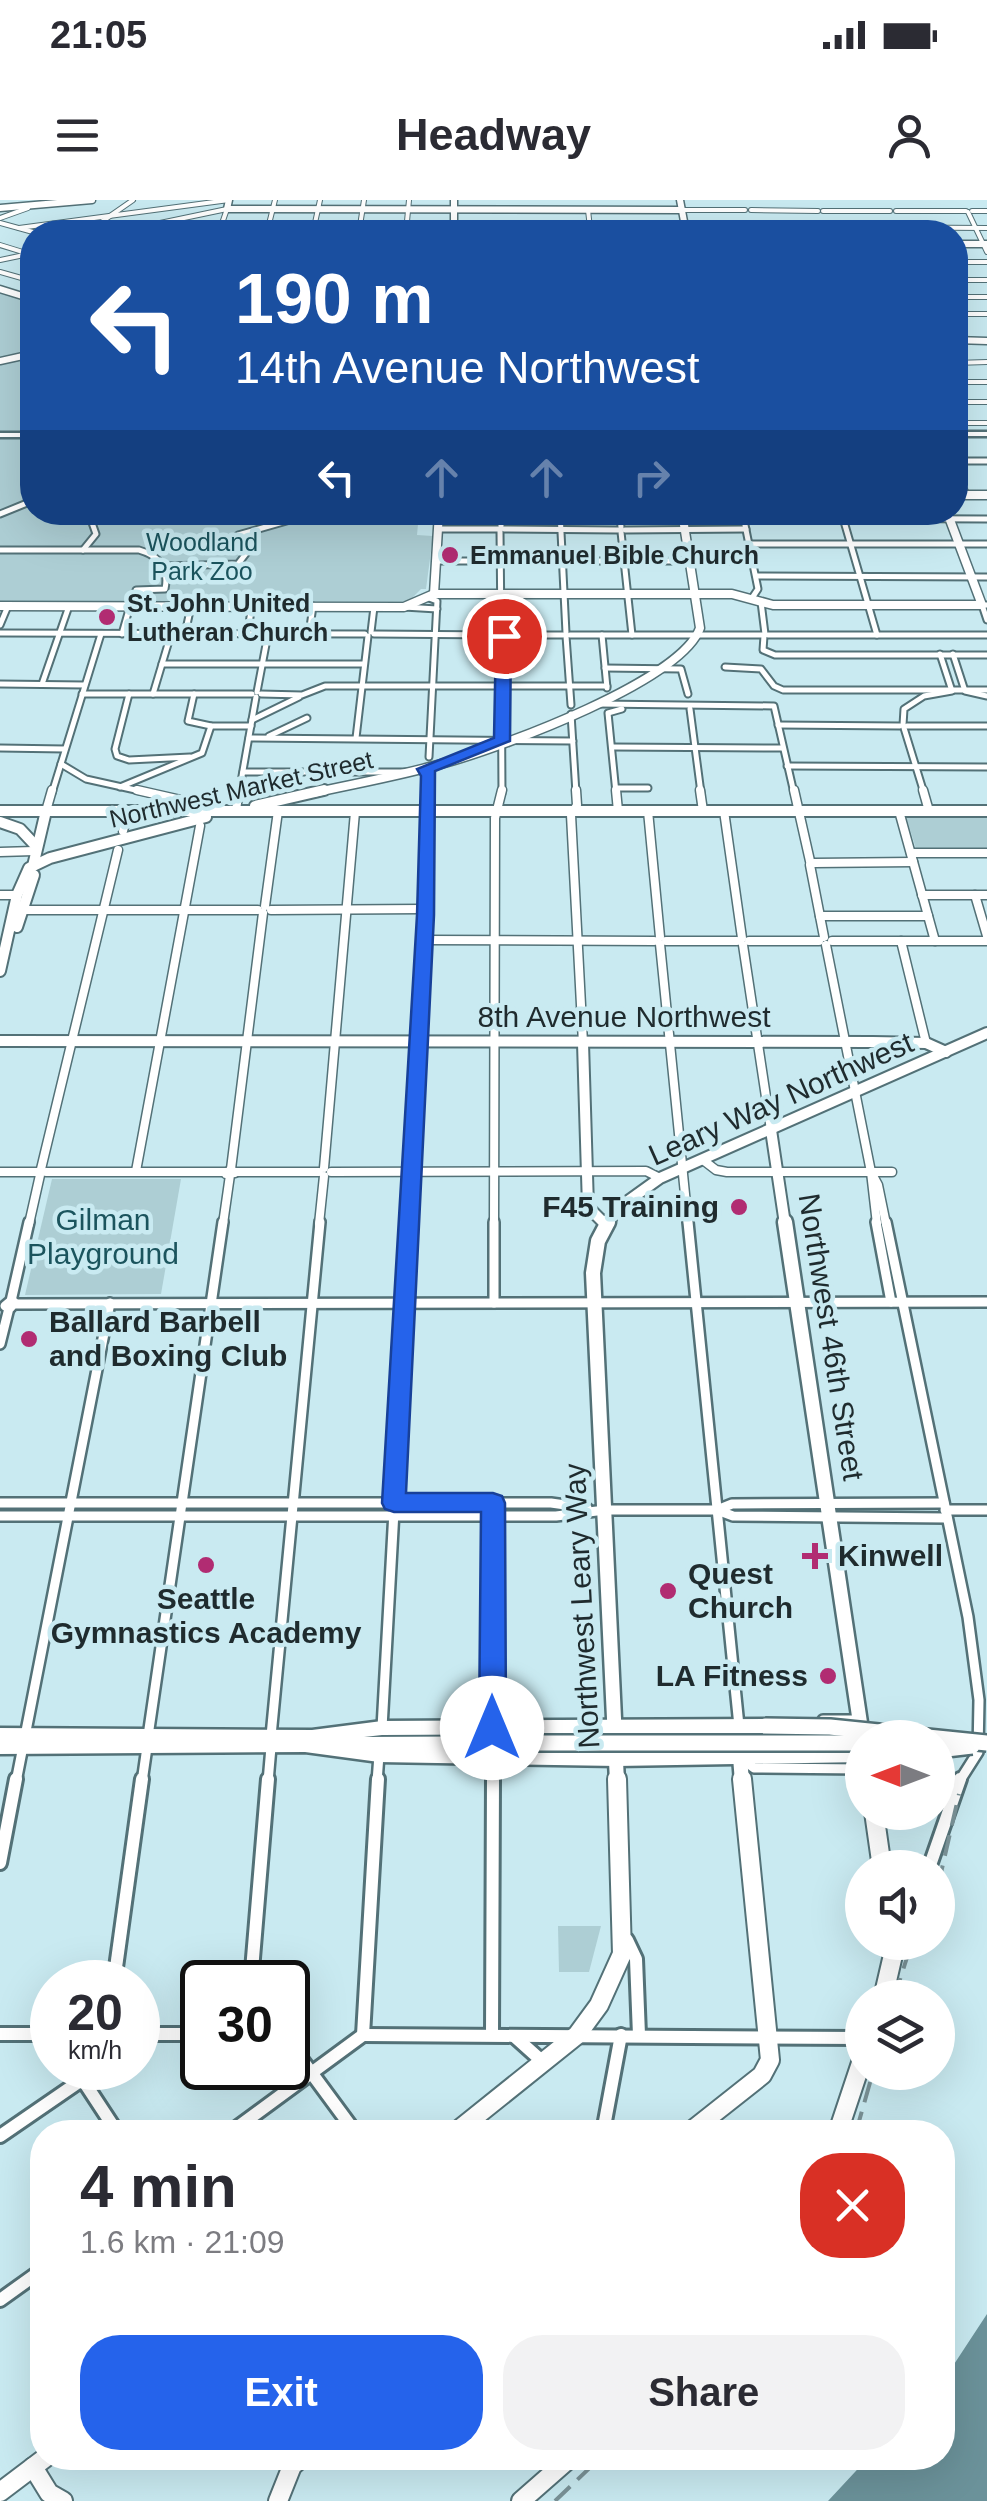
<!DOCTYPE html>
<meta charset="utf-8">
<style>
:root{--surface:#fff;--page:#f2f2f3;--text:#2b2b33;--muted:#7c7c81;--accent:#2563eb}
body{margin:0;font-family:Arial,sans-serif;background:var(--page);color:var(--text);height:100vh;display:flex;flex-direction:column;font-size:38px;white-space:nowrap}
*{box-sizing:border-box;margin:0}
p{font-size:32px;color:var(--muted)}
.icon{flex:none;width:55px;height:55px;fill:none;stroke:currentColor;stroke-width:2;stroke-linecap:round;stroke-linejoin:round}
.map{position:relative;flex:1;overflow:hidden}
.details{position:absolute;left:30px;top:1920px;width:925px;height:350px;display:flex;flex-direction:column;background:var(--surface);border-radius:40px;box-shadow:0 10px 40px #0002}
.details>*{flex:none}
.top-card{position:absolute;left:20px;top:20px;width:948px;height:305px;border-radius:40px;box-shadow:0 10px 40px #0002;background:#1a4fa0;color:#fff;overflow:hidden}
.needle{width:65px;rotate:270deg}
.fabs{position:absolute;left:845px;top:1520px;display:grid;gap:20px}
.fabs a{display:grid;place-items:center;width:110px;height:110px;border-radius:50%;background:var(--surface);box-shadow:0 10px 40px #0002;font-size:50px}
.speed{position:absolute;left:30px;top:1760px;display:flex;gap:20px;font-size:50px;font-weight:700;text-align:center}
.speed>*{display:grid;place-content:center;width:130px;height:130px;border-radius:50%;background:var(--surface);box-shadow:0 10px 40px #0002;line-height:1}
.speed small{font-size:25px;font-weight:400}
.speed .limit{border:5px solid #111;border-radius:15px;background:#fff;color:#111}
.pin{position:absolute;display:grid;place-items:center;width:85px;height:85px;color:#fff;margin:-42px;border:5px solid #fff;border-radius:50%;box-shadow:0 2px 10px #0007}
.me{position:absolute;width:110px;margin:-55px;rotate:0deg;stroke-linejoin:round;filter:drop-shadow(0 0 8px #0008)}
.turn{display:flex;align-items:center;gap:35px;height:210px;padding:0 50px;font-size:45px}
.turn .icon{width:130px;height:130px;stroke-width:2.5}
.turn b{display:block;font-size:70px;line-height:85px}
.lanes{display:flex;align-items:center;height:95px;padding:0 50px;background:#0003;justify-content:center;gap:50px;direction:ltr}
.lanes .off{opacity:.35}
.round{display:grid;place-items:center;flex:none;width:105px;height:105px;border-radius:40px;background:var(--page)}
.overview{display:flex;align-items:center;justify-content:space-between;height:170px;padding:0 50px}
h1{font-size:60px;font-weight:700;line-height:75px}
.primary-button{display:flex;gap:20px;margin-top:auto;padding:20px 50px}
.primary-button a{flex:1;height:115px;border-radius:40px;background:var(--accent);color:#fff;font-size:40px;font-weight:700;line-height:115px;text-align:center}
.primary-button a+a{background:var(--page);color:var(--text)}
.status{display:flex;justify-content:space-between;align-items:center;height:70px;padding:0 50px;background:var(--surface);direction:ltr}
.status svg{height:28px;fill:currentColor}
header{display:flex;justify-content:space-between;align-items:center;height:130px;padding:0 50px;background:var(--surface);font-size:45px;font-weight:700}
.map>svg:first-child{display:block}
.green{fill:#adced4}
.water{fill:#6b929a}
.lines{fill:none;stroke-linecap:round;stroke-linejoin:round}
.street-far4-casing{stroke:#537177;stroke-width:6}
.street-far3-casing{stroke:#537177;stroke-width:9}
.street-far2-casing{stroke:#537177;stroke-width:11}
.street-far1-casing{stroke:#537177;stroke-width:14}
.street-casing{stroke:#537177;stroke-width:18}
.secondary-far4-casing{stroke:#537177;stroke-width:9}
.secondary-far3-casing{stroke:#537177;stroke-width:11}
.secondary-far2-casing{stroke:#537177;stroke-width:14}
.secondary-far1-casing{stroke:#537177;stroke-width:19}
.secondary-casing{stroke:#537177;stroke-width:22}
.primary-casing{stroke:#537177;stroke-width:5}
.highway-casing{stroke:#537177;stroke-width:5}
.street-far4{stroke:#fff;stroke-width:4}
.street-far3{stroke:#fff;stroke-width:5}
.street-far2{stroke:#fff;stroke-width:8}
.street-far1{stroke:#fff;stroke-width:9}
.street{stroke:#fff;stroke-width:12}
.secondary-far4{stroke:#fff;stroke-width:6}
.secondary-far3{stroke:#fff;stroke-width:8}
.secondary-far2{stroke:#fff;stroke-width:10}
.secondary-far1{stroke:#fff;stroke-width:14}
.secondary{stroke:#fff;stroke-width:18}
.primary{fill:#fff;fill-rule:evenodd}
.highway{fill:#fff;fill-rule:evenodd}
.rail{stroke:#7a9297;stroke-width:4;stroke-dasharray:21 10;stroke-linecap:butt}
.primary-bridge-casing{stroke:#537177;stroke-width:20;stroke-linecap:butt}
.primary-bridge{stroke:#fff;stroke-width:15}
.route{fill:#2563eb;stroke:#184099;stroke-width:2.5}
.poi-dot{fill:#b12c72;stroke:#c9eaf1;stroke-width:4}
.labels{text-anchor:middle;stroke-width:9;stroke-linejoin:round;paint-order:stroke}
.far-park-label{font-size:25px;fill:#1b545d;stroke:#c9eaf1}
.far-poi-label{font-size:25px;font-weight:bold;fill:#1f2b2e;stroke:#c9eaf1;text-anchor:start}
.far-street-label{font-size:25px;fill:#1f2b2e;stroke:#c9eaf1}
.street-label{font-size:30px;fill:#1f2b2e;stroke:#c9eaf1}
.poi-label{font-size:30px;font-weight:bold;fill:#1f2b2e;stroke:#c9eaf1;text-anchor:start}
.park-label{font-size:30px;fill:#1b545d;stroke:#c9eaf1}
</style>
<div class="status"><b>21:05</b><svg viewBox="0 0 49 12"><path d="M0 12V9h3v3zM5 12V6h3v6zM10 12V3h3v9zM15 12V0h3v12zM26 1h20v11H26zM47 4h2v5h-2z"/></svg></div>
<header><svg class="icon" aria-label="menu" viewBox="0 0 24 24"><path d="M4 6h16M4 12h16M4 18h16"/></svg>Headway<svg class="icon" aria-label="person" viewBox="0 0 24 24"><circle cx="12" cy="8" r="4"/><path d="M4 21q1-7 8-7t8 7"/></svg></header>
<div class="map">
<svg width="987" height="2301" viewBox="0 0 987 2301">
<rect width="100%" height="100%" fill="#c9eaf1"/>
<!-- green -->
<g class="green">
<path d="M0,93L32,100V151L0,159Z"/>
<path d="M32,155V231H0V162Z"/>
<path d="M0,239H32V312L419,313L417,335L433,336L426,389H421L409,401H0Z"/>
<path d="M905,613H987V649H916Z"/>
<path d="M52,979H181L161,1094L25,1095Z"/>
<path d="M558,1726H601L589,1772H559Z"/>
</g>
<!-- water -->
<path class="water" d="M987,2114V2301H828L868,2258H942L943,2181Z"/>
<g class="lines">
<!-- street-far4 casing -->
<g class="street-far4-casing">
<g id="street-far4">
<path d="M588,10L590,28"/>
<path d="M682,10H745"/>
<path d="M751,10L818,11"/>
<path d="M823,11H890"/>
<path d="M896,11H966"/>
<path d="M972,11H987"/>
<path d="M968,12L987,52"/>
<path d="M0,18L28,8"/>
<path d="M0,23L33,32"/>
<path d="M685,27H750"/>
<path d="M755,27H824"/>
<path d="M829,27L987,28"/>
<path d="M19,28L229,0"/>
<path d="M454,29H587"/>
<path d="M593,29H686"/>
<path d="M87,32L133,0"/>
<path d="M117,32L227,9L219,32"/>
<path d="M190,32L221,26"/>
<path d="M267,32L275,0"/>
<path d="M313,32L320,0"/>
<path d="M359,32L364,0"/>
<path d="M406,32L409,0"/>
<path d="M0,45L26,53"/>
<path d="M0,60L24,55"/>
<path d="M955,62H987"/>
<path d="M0,72L32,81"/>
<path d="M955,80H987"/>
<path d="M955,97H987"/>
<path d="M955,114H987"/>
<path d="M955,156L966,182"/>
<path d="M955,163L987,162"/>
<path d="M955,182H987"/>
<path d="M955,202H987"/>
<path d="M955,223H987"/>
</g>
</g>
<!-- street-far3 casing -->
<g class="street-far3-casing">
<g id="street-far3">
<path d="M955,261H987"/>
<path d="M955,269L966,295"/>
<path d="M501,312V328"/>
<path d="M560,312L566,433"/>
<path d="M620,312L621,328"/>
<path d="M0,314L32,301"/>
<path d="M324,316L331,312"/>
<path d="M337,317L363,318"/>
<path d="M744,318L987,319"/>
<path d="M843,318L877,435"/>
<path d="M745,325L758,389L752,398"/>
<path d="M438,329H498"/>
<path d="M504,329L618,330"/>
<path d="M625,330L746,329"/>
<path d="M500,331L501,433"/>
<path d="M621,332L632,435"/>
<path d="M749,344H987"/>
<path d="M0,350H139C160,356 169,369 165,389L136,390"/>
<path d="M83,350L96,334L91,320L102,312"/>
<path d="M437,361H752"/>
<path d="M164,366L238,364L248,351L236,343L238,335L311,314"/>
<path d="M756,376L987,377"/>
<path d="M429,398L437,401L429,557"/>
<path d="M761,402L765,434"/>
<path d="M987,405H982L987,420"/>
<path d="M404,407L437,409"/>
<path d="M0,425L8,406"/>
<path d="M371,432L374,407"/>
<path d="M0,433L365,434"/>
<path d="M122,434L130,406"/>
<path d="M185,434L191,406"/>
<path d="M247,434L252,406"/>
<path d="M309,434L313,406"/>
<path d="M374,434L497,435"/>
<path d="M505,435H563"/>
<path d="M570,435H763"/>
<path d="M602,435L607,488"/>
<path d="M768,435H987"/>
<path d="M501,436L502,593"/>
<path d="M566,436L571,505"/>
<path d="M764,436L763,450L775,455H987"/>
<path d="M953,454L965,491L987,496"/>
<path d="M162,464H364"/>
<path d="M725,467L761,469L774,486L783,490H987"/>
<path d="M605,468L681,469L688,494"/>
<path d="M0,484L84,485"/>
<path d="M42,484L69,406"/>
<path d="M257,492L268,434"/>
<path d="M82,494H252"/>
<path d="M129,494L115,549L117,556L129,560L190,557"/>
<path d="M153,494L171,434"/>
<path d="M261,494L302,495L325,486H607"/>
<path d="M599,504L774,506L794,593"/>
<path d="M690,509L701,593"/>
<path d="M571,514L576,593"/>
<path d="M252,520L299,497"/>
<path d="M778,525L900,526"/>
<path d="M903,525L904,509L924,496L952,491L940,454"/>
<path d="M211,526H251"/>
<path d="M907,526H987"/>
<path d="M904,528L924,593"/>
<path d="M269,536L307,518"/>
<path d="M249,538L573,541"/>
<path d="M356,538L368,436"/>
<path d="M613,547L783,548"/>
<path d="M0,548L65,549"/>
<path d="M61,564L86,579L149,593"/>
<path d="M787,566L987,567"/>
<path d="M425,569L428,593"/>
<path d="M243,572H406"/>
<path d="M120,587L202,553L211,526L188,521L194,494"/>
<path d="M616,588H648"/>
<path d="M52,593L101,434"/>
<path d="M239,593L256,497"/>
<path d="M616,593L608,513L622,509"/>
</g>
</g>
<!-- street-far2 casing -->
<g class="street-far2-casing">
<g id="street-far2">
<path d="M137,590L181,600"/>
<path d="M576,590L577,605L571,615L583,843"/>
<path d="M616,590L618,611"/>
<path d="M700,590L703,611"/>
<path d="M794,590L810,661"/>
<path d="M923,590L929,611"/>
<path d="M236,610L239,590"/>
<path d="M46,611L52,590"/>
<path d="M648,611L660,737"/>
<path d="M724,611L742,738"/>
<path d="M899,611L935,741"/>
<path d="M123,631L128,611"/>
<path d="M0,652L34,651"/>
<path d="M911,653H987"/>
<path d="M814,663L913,662"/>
<path d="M810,665L824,737"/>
<path d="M0,695H17"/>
<path d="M922,695H987"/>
<path d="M975,695L987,736"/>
<path d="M265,706L278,611"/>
<path d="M23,710H258"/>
<path d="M271,710L423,709"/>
<path d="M820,716H928"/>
<path d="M424,740L654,741"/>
<path d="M666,741H737"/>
<path d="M749,741H819"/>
<path d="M832,741H987"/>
<path d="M901,741L926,843"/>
<path d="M660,744L688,1024"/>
<path d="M743,745L771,930"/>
<path d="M826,745L871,972L877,1024"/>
<path d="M703,960L716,970L727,972H892"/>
<path d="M324,968L355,612"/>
<path d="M41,969L118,650"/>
<path d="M231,969L235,973L226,974Z"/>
<path d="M231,969L263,713"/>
<path d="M136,971L200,626"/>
<path d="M0,972H37"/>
<path d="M46,972H226"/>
<path d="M235,972H319"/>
<path d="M331,972L646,971L660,978"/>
<path d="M871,972L878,985L886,1024"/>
<path d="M29,1024L40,975"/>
<path d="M223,1024L230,975"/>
<path d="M319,1024L324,976"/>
<path d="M410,1024L428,590"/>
<path d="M494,1024L495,618L502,590"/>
</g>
</g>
<!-- street-far1 casing -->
<g class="street-far1-casing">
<g id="street-far1">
<path d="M688,1022L739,1526"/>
<path d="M876,1022L891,1102"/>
<path d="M886,1022L968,1417L979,1500L978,1552L959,1582"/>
<path d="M14,1102L11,1107L5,1106L11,1101L29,1022"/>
<path d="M494,1103V1022"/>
<path d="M15,1104L987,1102"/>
<path d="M0,1144L9,1108"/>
<path d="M0,1303H551L587,1308"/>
<path d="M717,1310L732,1304L944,1303"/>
<path d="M945,1310H987"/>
<path d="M0,1316H556L605,1310H717L733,1316L947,1318"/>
<path d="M823,1520H860"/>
<path d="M382,1528L410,1022"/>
<path d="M492,1528L493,1310"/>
<path d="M148,1536L223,1022"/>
<path d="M271,1536L320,1022"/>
<path d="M742,1559L754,1568L862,1569"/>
<path d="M16,1582L110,1103"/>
<path d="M142,1582L147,1547"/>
<path d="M268,1582L271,1547"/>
<path d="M377,1582L379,1555"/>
<path d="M493,1582V1557"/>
</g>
</g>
<!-- street casing -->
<g class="street-casing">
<g id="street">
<path d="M0,1663L16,1579"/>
<path d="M929,1668L960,1579"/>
<path d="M627,1740L636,1759L639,1835"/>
<path d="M114,1782L142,1579"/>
<path d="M251,1782L268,1579"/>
<path d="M0,1834H52"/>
<path d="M138,1834H202"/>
<path d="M492,1834L493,1579"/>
<path d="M363,1835L862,1838"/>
<path d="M363,1835L378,1579"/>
<path d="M514,1836L543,1862"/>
<path d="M288,1841L355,1932"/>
<path d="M75,1868L117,1932"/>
<path d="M231,1932L363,1835"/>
<path d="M603,1932L621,1835"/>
<path d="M0,1936L99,1868"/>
<path d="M0,2100L42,2070"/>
</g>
</g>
<!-- secondary-far4 casing -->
<g class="secondary-far4-casing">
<g id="secondary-far4">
<path d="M229,0L227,9L682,10"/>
<path d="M454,0V32"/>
<path d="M680,0L686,32"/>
<path d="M0,8L92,0"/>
<path d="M955,44H987"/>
<path d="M0,89L32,99"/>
<path d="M955,140L987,141"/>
<path d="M0,161L32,154"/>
</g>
</g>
<!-- secondary-far3 casing -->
<g class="secondary-far3-casing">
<g id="secondary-far3">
<path d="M955,295H987"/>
<path d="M434,394L439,312"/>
<path d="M0,406L404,407L434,394H732L773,405H982L947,312"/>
<path d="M313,593C358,583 404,575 448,562C504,546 681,481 700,428L682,312"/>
</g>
</g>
<!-- secondary-far2 casing -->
<g class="secondary-far2-casing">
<g id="secondary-far2">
<path d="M255,606L324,590"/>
<path d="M0,611H987"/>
<path d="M0,622L20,629L35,645"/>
<path d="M33,666L46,611"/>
<path d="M17,727L34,675"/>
<path d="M0,771L17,695L29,668L50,658L206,617"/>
<path d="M0,841L873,842L926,843L946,852"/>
<path d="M583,843L588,1007L605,1024"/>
<path d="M771,930L785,1024"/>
<path d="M606,1024L621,1006L660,978L987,833"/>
</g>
</g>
<!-- secondary-far1 casing -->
<g class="secondary-far1-casing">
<g id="secondary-far1">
<path d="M608,1022L598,1041L593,1073L617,1582"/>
<path d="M785,1022L862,1536"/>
<path d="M740,1557L742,1582"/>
</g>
</g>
<!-- secondary casing -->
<g class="secondary-casing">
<g id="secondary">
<path d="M874,1612L882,1668"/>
<path d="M883,1798L896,1742"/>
<path d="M456,1932L577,1835L599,1805L622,1754L617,1579"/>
<path d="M690,1932L762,1875L770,1860L742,1579"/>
<path d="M838,1932L862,1860"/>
<path d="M33,2267L49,2293L63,2301"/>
<path d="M0,2292L45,2258"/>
<path d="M278,2301L292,2266L301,2258"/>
<path d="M521,2301L570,2258"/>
</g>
</g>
<!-- primary casing -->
<g class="primary-casing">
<path id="primary" d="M765,1519L771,1521L773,1526L771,1531L765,1533L382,1535L364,1537L534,1536L540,1538L542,1543L540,1548L516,1550L617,1552L862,1548V1562L617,1566L379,1562L305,1552L0,1554V1528L312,1530L382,1521Z"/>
</g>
<!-- highway casing -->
<g class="highway-casing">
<g id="highway">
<rect x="955" y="232" width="32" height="4"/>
<rect x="0" y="233" width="32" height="4"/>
</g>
</g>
<!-- street-far4 -->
<use href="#street-far4" class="street-far4"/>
<!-- street-far3 -->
<use href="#street-far3" class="street-far3"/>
<!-- street-far2 -->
<use href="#street-far2" class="street-far2"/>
<!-- street-far1 -->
<use href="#street-far1" class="street-far1"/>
<!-- street -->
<use href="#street" class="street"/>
<!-- secondary-far4 -->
<use href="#secondary-far4" class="secondary-far4"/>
<!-- secondary-far3 -->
<use href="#secondary-far3" class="secondary-far3"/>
<!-- secondary-far2 -->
<use href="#secondary-far2" class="secondary-far2"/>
<!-- secondary-far1 -->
<use href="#secondary-far1" class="secondary-far1"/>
<!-- secondary -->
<use href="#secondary" class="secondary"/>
<!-- primary -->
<use href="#primary" class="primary"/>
<!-- highway -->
<use href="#highway" class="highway"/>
<!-- rail -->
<g class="rail">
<path d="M938,1686L959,1594"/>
<path d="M894,1798L912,1742"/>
<path d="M856,1932L873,1872"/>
<path d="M555,2301L600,2258"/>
</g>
<!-- primary-bridge casing -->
<g class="primary-bridge-casing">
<g id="primary-bridge">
<path d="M765,1526L830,1527L987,1543"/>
<path d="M534,1543H862"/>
<path d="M938,1550L972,1546"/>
</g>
</g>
<!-- primary-bridge -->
<use href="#primary-bridge" class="primary-bridge"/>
</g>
<!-- route -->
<path class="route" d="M504,432L511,436L510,541L435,571L434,715L406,1293H493L502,1296L505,1303L506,1528L502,1536L492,1540L483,1536L479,1528L481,1312H394L385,1309L382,1303L417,715L421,576L417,569L494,538L496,436Z"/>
<!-- markers -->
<g class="poi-dot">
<circle cx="450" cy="355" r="10"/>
<circle cx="107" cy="417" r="10"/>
<circle cx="739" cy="1007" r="10"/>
<circle cx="29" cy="1139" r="10"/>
<path d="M810 1341h10v10h10v10h-10v10h-10v-10h-10v-10h10z"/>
<circle cx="206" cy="1365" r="10"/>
<circle cx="668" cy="1391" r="10"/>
<circle cx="828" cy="1476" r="10"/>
</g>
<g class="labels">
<!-- far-park labels -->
<g class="far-park-label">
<text x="202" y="351">Woodland<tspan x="202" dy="29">Park Zoo</tspan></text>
</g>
<!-- far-poi labels -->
<g class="far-poi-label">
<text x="470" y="364">Emmanuel Bible Church</text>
<text x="127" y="412">St. John United<tspan x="127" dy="29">Lutheran Church</tspan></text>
</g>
<!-- far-street labels -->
<g class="far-street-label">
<text transform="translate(241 589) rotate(-13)" y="9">Northwest Market Street</text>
</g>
<!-- street labels -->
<g class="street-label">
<text x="624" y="827">8th Avenue Northwest</text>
<text transform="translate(781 899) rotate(-24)" y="10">Leary Way Northwest</text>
<text transform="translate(831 1137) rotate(81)" y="10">Northwest 46th Street</text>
<text transform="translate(582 1406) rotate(-93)" y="10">Northwest Leary Way</text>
</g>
<!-- poi labels -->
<g class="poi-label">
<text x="719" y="1017" text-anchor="end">F45 Training</text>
<text x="49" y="1132">Ballard Barbell<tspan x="49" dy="34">and Boxing Club</tspan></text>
<text x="838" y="1366">Kinwell</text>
<text x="688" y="1384">Quest<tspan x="688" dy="34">Church</tspan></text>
<text x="206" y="1409" text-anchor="middle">Seattle<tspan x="206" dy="34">Gymnastics Academy</tspan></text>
<text x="808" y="1486" text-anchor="end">LA Fitness</text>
</g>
<!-- park labels -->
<g class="park-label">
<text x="103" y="1030">Gilman<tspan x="103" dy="34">Playground</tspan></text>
</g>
</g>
</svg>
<div class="fabs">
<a><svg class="needle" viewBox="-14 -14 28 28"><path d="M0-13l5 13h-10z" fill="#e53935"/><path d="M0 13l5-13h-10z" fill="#7c7c81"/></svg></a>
<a><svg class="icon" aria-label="sound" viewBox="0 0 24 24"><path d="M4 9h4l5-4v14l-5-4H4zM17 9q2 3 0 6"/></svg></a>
<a><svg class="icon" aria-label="layers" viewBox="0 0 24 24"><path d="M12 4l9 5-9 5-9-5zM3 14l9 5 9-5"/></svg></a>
</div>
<div class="speed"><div>20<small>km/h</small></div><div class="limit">30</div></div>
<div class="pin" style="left:504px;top:436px;background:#d93025"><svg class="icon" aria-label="arrive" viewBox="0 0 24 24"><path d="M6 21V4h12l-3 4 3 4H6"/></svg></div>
<svg class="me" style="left:492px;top:1528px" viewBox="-20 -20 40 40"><circle r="19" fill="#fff"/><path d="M0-13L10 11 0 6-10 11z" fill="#2563eb"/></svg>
<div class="top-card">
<div class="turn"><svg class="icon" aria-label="left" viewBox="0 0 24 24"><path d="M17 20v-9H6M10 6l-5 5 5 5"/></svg><div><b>190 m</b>14th Avenue Northwest</div></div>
<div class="lanes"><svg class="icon" aria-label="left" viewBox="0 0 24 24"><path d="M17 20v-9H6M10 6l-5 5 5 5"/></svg><svg class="icon off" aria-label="ahead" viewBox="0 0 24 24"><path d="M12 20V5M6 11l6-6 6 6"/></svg><svg class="icon off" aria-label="ahead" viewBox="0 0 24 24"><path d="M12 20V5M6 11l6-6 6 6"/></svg><svg class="icon off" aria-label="right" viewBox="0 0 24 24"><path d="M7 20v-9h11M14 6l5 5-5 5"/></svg></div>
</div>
<section class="details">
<div class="overview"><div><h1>4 min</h1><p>1.6 km · 21:09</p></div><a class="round" style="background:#d93025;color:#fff"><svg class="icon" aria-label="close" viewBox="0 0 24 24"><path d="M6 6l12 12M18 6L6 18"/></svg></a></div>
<div class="primary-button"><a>Exit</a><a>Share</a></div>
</section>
</div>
